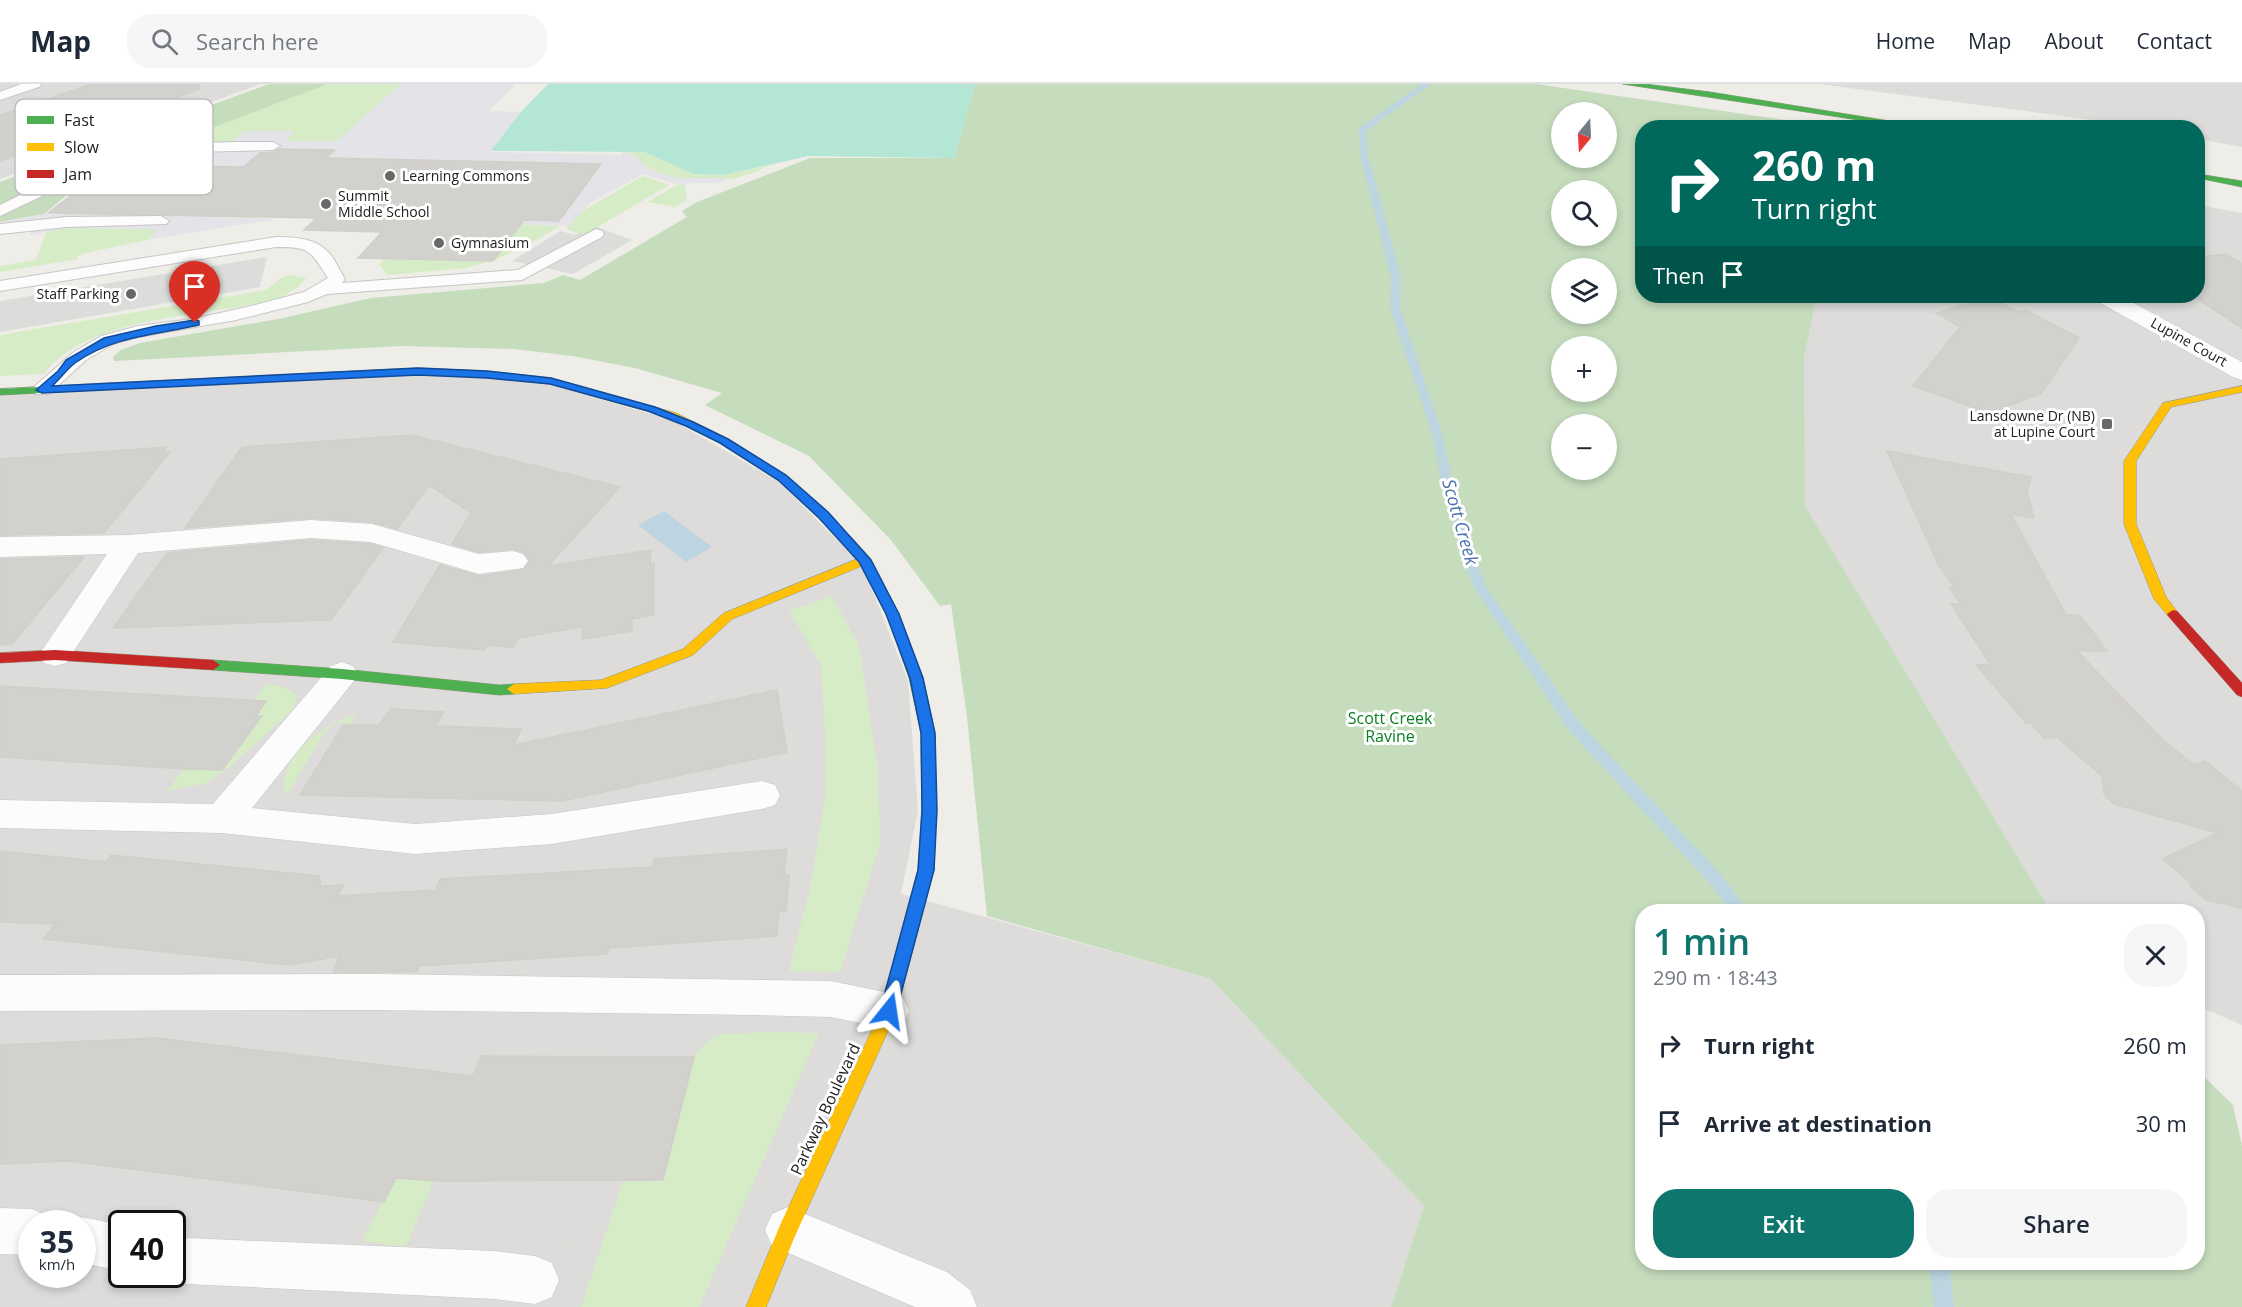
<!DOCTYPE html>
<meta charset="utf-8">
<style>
:root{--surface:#fff;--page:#f6f6f7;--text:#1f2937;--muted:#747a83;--line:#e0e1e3;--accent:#0f766e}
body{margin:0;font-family:"Open Sans",sans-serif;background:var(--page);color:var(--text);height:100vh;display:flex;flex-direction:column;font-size:22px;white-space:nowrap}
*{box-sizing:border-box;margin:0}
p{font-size:20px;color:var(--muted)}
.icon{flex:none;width:33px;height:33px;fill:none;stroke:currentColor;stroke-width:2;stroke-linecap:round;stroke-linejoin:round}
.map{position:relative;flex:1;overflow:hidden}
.sheet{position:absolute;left:1635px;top:820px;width:570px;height:366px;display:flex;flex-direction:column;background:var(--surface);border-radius:24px;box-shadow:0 3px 9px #0003}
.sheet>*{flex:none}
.guide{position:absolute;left:1635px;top:36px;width:570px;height:183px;border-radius:24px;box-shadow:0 3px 9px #0003;background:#00695c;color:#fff;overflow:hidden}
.needle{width:39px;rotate:198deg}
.fabs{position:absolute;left:1551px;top:18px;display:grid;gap:12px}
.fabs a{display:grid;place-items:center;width:66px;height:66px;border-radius:50%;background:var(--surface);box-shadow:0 3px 9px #0003;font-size:30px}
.speed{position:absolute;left:18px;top:1126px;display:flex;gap:12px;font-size:30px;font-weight:700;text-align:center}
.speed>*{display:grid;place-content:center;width:78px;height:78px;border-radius:50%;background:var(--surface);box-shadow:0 3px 9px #0003;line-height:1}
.speed small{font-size:15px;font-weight:400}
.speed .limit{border:3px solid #111;border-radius:9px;background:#fff;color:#111}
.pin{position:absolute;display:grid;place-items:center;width:51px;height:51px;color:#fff;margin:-62px -26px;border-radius:50% 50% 50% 0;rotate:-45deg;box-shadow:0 0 6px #0007}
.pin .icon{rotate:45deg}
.me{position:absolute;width:66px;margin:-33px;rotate:15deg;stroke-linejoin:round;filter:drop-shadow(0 0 4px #0008)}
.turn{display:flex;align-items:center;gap:21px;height:126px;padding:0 18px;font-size:27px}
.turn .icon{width:78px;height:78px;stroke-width:2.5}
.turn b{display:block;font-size:42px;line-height:51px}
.then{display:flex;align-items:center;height:57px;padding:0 18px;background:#0003;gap:12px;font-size:22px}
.round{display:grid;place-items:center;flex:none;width:63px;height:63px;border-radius:24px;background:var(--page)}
.overview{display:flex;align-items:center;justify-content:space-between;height:102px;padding:0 18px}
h1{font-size:36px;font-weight:600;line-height:45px;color:var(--accent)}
.action{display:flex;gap:12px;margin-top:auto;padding:12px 18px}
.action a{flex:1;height:69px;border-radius:24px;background:var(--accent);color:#fff;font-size:24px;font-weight:600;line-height:69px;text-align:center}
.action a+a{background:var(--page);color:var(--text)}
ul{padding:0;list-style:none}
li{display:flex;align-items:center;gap:18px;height:78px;padding:0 18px}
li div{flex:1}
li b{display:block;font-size:22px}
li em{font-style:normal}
header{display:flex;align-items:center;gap:36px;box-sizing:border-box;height:84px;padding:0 30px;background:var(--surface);border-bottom:2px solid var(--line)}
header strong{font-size:28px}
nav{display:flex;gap:33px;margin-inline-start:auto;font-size:21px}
.search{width:420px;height:54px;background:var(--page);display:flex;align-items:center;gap:15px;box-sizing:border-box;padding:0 21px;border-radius:24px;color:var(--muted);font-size:22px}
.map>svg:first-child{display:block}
.residential{fill:#dddcda;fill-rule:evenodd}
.religious{fill:#dcdcda}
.grass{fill:#d6ecc7}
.forest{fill:#c5ddbd;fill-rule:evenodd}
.pitch{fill:#b4e6d6}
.plaza{fill:#e4e3e7}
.water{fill:#bcd5e1}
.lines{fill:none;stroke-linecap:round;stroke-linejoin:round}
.stream{fill:#bcd5e1;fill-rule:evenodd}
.building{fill:#d2d1cd;stroke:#d1cfc9;stroke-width:1.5}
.lane-casing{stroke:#c7c6c4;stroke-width:2}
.street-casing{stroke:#c7c6c4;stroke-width:1}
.fast-casing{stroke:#949880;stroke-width:1}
.slow-casing{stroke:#949880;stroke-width:1}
.jam-casing{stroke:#949880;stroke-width:1}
.lane{fill:#fcfcfc;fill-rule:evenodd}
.street{fill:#fcfcfc;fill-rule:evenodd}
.fast{fill:#4caf50;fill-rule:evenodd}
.slow{fill:#ffc107;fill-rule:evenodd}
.jam{fill:#c62828;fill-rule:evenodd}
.route{fill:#1a73e8;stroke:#114b97;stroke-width:1.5}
.poi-dot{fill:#686866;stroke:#fff;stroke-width:2}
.labels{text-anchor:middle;stroke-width:6;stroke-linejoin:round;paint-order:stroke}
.far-poi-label{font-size:14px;fill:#202020;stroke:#fff;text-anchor:start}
.far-street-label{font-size:14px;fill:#202020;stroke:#fff}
.park-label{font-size:16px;fill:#0b8122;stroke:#fff}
.street-label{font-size:16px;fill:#202020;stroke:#fff}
.water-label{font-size:18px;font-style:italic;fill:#4a72b1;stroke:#fff}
.key{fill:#fff;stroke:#bcbcbc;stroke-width:1.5}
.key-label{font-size:16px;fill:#202020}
</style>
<header>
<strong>Map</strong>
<div class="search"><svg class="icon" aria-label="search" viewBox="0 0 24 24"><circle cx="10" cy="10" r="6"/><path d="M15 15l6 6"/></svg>Search here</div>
<nav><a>Home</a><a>Map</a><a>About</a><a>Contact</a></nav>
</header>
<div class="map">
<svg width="2242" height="1223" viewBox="0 0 2242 1223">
<rect width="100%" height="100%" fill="#eeede8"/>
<!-- residential -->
<g class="residential">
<path d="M0,0H261L0,95Z"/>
<path d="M1819,0H2242V63L2198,55V44L2136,43L2093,36Z"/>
<path d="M2198,121L2242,129V941L2198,922V828H2051L1804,422V274L1817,212H2198Z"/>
<path d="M418,287L548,300L672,336L779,398L862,481L908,597L918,727L901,810L1211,895L1424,1122L1391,1223H0V308ZM32,1140H82V1191H32ZM122,1140H172V1191H122Z"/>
</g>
<!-- religious -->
<g class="religious">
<path d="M592,141L632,156L573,190L512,177L560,147L575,151Z"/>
<path d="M267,173L260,203L0,248V217Z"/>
<path d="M171,423L149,457L95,461L118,427Z"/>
<path d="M529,698L513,748L488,750L505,699Z"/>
<path d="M536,1153L602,1160L581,1223H518L534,1199L540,1174Z"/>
</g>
<!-- grass -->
<g class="grass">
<path d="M328,0H401L337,57H233L164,62Z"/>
<path d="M623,68H644L694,90L724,91L772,81C761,85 749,91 737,94C714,99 680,97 658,89C643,83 639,72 623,68Z"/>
<path d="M643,92L669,101L584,151L566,145L579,129Z"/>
<path d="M684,97L687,116L675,123L647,118Z"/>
<path d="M521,140L560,142L537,156L493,177Z"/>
<path d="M70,144L156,145L151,155L86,169L77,172L78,175L0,188V182L36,176L47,146Z"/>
<path d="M384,175L491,177L466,184L388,191L379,181Z"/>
<path d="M289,191L306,194L297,204L279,214C210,234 90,229 44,290L0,292V251L266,206L281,194Z"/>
<path d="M832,512L859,562L878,686L880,760L840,888L789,887L811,800L825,713V651L821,581L789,527Z"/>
<path d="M265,601C279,601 287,602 297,612L293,626L227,685L207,699L167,707L184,685L223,686L261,633L256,632L266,617H254Z"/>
<path d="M355,630L350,641L337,638L324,649L287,711L283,704C284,697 285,688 289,681C302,656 330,639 355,630Z"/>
<path d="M771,948L819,949L699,1223H581L623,1097L663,1096L694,973L699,966L710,955L722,950Z"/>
<path d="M445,1000L434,1096L406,1163L362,1157Z"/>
</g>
<!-- forest -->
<g class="forest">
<path d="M269,0H328L164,62L111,71L0,120V98Z"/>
<path d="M975,0H1536L1834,43L1642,44V212H1817L1804,274L1805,422L2051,828H1642V1179H2198V987L2233,1021L2242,1062V1223H1391L1424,1122L1211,895L987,832L967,633L951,520L940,522L891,456L809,372L705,321L722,309L635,284L572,272L514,265L403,262L114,277L113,273L121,266L140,259L278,235L371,214L544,199L563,191L580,196L687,133L682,127L697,118L810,74H954ZM1562,28H1606V74H1562ZM1562,106H1606V152H1562ZM1562,184H1606V230H1562ZM1562,262H1606V308H1562ZM1562,340H1606V386H1562Z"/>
<path d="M96,87L44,130L0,138V131Z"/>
</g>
<!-- pitch -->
<path class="pitch" d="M401,0H507L484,28H521L548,0H975L954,74L808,72L724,91L694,90L644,68L491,67L492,64L334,60Z"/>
<!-- plaza -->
<g class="plaza">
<path d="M401,0H516L489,27L521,28L490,68L621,71L623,68L635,71L645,82L659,89L680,94H729L719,99H689L680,101L643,90L590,119L569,142L521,140L524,136L560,137L600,80L326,74L334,67L264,65L243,83L195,82L209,71L188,67L187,60L233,57L244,47H295L286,57H337Z"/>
<path d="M82,103L87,130L277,135L151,155L156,145L70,144L30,151L32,146L0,150V138L44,130L56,131L82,106H78Z"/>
</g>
<!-- water -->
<path class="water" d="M664,427L712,463L686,478L638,441Z"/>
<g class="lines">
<!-- stream -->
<g class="stream">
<path d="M1422,0H1431L1366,47L1368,71L1401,193L1400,224L1442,349L1454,404L1485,501L1578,637L1722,792L1749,828H1732L1712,802L1568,645L1473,502L1442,404L1432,349L1390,224L1391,193L1360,71L1359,44Z"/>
<path d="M1929,1179H1949L1954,1223H1934Z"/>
</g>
</g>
<!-- building -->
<g class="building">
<path d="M92,0H199L200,5L0,77V31Z"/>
<path d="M278,65L335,66L326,74L601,80L559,137L524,136L493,177L358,174L382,148L304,146L316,134L48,129L102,88L124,81L243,83L260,69L273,68Z"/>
<path d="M2226,170L2242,180V244L2198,215V173Z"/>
<path d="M1990,213L2018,228L2026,226L2079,254L2041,310L1989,329L1913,302L1960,243L1936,229Z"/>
<path d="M412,351L620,403L548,482L651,466L650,480L654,479V531L632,535V547L582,555V543L518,554L512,564L487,561L484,566L393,558L440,481L479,492L523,486L530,477L525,469L514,465L479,468L452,460L471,429L429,401L397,445L372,438L311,434L185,444L242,363Z"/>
<path d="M166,363L163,368H170L104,449L0,451V375Z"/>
<path d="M1887,367L2031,393L2027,408L2034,434L2011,430L2066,531H2080L2107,567H2077L2163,656L2194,681L2205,677L2242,707V824L2206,816L2190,802L2189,797L2162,775L2218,749L2114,720L2104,710L2102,692L2057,653L2045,655L2030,638L2026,639L1976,581L1990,580L1951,520H1961L1950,504H1955L1938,480Z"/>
<path d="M311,456L371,460L383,464L331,536L113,544L167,469Z"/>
<path d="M84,473L12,560L0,561V475Z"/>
<path d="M0,602L266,617L256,632H262L222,686L184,685L0,673Z"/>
<path d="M777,606L787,668L562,717L300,711L343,641H379L391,625L444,628L435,642L521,645L514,661Z"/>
<path d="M787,765L784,791H789L786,827L779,828L777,852L609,864L607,870L419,882L417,888H333L339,872L289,881L43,855L55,840L0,838V767L106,778L111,771L319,792L321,802L344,801L337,812L436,806L440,795L652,783L654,775Z"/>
<path d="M157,954L473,992L481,972L694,973L663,1096L438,1097L396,1094L384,1118L70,1077L0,1080V961Z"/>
</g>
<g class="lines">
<!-- lane casing -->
<g class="lane-casing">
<g id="lane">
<path d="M21,0H41L39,3L0,16V8Z"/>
<path d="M232,58H273L280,62L273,66L190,68L131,76L86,91L0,132V121C41,101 82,79 127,68C161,60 197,59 232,58Z"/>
<path d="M161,132L169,137L166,140L67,143L0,150V140L67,133Z"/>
<path d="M596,145L602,147L604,150L602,153L522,196L327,210L308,218L236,236L138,253L113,260L86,276L49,310H35L33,306L35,302L74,268L101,252L138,242L193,235L251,222L304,208L328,194C310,167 311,163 276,163L0,207V197L276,153C295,153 317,154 330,170C336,177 340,187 345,195L342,199L518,186Z"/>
</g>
</g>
<!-- street casing -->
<g class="street-casing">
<g id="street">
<path d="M2093,212H2121L2242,278V296L2233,293L2097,217Z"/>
<path d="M311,436L372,440L479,470L513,467L523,470L528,477L523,484L479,490L371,458L311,454L138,469L66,579L55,582L44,579L39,571L107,470L0,473V453L129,451Z"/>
<path d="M342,578L353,582L358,590L353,598L252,724L415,740L552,730L762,697L775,701L780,711L775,721L762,725L552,760L415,770L222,749L0,744V716L213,720L331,582Z"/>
<path d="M377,890L831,897L889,909L903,914L909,927L903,940L889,945L831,933L756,931L377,926L0,927V891Z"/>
<path d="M788,1123L947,1188L970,1206L977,1223H915L772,1162L765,1146L772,1130Z"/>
<path d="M0,1124L32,1125L48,1132L52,1140H32V1171L0,1170Z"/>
<path d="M82,1133L122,1141V1187L82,1179V1140H65Z"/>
<path d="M172,1151L187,1154L494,1167L535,1172L552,1179L559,1196L552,1213L535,1220L494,1215L187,1200L156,1191H172Z"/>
</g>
</g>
<!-- fast casing -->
<g class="fast-casing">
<g id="fast">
<path d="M1623,0H1645L1710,8L1933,44H1911Z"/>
<path d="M2198,90L2242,97V103L2198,94Z"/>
<path d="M418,284L486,287L491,290L486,293L418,290L0,311V305Z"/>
<path d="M846,451L850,452L869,473L899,530L923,594L935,649L936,726L934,786L901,910L899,915L893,917L887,915L885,910L918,786L922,726L921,649L909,594L887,530L860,478L840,455Z"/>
<path d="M213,576L342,585L499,601L514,600L521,605L514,610L499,611L342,595L213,586L206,581Z"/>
</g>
</g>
<!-- slow casing -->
<g class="slow-casing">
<g id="slow">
<path d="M486,287L551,294L676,329L728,355L786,392L828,428L852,455L850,458H842L820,434L778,396L720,359L668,333L550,300L482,292V288Z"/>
<path d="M2242,302V308L2171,323L2136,377V440L2166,513L2179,530L2173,534L2169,533L2154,515L2124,440V377L2163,319Z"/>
<path d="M865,472L871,476L869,479L732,535L693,571L607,604L514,610L507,605L514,600L601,596L683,565L724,529Z"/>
<path d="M893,903L899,905L901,910L897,927L795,1152L766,1223H746L781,1139L881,927L887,905Z"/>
</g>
</g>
<!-- jam casing -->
<g class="jam-casing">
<g id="jam">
<path d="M2173,526L2177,527L2242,599V613L2237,611L2169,533L2167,530Z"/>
<path d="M55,566L213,576L220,581L213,586L55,576L0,579V569Z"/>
</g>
</g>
<!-- lane -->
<use href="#lane" class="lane"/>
<!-- street -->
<use href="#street" class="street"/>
<!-- fast -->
<use href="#fast" class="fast"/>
<!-- slow -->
<use href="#slow" class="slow"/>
<!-- jam -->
<use href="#jam" class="jam"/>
</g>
<!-- route -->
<path class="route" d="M195,236L199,237V241C155,251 113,252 75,279C67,285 60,295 52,302L418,284L487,287L551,294L655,323L693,338L728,355L786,391L828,428L871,476L899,530L923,594L935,649L937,726L934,786L895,932L889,934L883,932L880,927L918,786L922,726L921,649L910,594L886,530L859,478L819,434L778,396L720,359L686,342L648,327L550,300L487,294L418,291L42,309L36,306L58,287L66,276L104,254L156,242Z"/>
<!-- markers -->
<g class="poi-dot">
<circle cx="390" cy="92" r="6"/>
<circle cx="326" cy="120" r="6"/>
<circle cx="439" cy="159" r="6"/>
<circle cx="131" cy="210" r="6"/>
<rect x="2101" y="334" width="12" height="12" rx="3"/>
</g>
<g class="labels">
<!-- far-poi labels -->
<g class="far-poi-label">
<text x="402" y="97">Learning Commons</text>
<text x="338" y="117">Summit<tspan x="338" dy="16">Middle School</tspan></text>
<text x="451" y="164">Gymnasium</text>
<text x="119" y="215" text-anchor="end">Staff Parking</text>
<text x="2095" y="337" text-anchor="end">Lansdowne Dr (NB)<tspan x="2095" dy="16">at Lupine Court</tspan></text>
</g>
<!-- far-street labels -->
<g class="far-street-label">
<text transform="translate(2189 258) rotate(29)" y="5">Lupine Court</text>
</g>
<!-- park labels -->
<g class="park-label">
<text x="1390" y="640">Scott Creek<tspan x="1390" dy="18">Ravine</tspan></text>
</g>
<!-- street labels -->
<g class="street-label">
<text transform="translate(825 1025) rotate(-65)" y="6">Parkway Boulevard</text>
</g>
<!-- water labels -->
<g class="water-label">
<text transform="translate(1460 438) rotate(74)" y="6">Scott Creek</text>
</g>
</g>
<!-- legend -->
<rect x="15" y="15" width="198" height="96" rx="9" class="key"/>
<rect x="27" y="32" width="27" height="8" fill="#4caf50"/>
<rect x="27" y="59" width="27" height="8" fill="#ffc107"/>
<rect x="27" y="86" width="27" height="8" fill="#c62828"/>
<g class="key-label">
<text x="64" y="42">Fast</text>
<text x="64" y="69">Slow</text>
<text x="64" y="96">Jam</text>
</g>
</svg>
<div class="fabs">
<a><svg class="needle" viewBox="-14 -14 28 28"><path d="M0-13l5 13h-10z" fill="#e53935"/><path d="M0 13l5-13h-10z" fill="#747a83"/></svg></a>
<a><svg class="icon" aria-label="search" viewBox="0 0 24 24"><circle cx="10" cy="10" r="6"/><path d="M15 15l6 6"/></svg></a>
<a><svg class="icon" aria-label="layers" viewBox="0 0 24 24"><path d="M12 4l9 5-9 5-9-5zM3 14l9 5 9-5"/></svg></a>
<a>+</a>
<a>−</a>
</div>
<div class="speed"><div>35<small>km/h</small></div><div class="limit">40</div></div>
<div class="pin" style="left:195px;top:239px;background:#d93025"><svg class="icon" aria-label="arrive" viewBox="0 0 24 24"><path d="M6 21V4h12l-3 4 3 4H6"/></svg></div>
<svg class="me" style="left:889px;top:927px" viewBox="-20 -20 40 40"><path d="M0-17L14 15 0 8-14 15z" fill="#1a73e8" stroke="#fff" stroke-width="4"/></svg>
<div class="guide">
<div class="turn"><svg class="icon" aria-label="right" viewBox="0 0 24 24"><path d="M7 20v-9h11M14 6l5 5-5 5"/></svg><div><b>260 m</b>Turn right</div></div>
<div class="then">Then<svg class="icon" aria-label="arrive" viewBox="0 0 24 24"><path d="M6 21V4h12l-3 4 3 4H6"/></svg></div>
</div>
<section class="sheet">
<div class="overview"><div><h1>1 min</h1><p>290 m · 18:43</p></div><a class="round"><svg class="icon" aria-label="close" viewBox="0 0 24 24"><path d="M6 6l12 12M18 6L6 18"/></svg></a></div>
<ul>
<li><svg class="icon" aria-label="right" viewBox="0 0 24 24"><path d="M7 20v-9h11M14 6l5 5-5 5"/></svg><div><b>Turn right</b></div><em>260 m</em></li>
<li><svg class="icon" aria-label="arrive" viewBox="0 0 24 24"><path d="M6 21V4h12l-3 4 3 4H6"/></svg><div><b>Arrive at destination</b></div><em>30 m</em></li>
</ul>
<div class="action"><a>Exit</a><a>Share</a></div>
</section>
</div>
